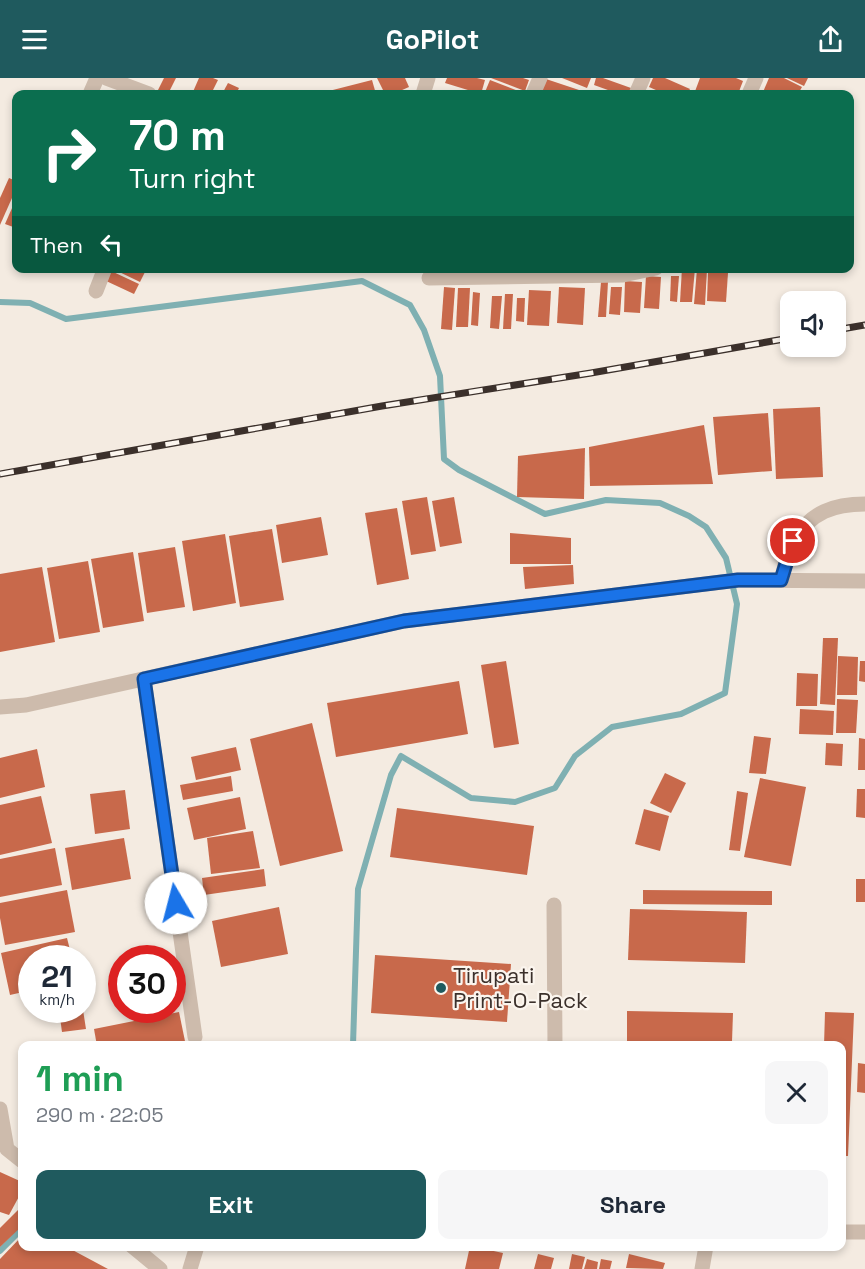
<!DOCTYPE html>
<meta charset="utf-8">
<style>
:root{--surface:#fff;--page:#f6f6f7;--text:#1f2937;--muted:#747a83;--accent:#1f5a5e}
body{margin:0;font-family:"Space Grotesk",sans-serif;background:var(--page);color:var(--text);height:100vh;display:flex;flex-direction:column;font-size:22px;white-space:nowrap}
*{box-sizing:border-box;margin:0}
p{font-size:20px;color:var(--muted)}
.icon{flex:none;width:33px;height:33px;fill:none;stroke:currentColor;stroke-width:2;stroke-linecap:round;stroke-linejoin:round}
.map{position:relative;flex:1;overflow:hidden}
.drawer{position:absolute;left:18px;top:963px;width:828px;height:210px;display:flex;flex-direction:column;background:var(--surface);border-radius:12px;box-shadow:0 3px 9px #0003}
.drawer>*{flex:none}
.top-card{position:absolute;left:12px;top:12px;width:842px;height:183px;border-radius:12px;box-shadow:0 3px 9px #0003;background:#0b6e4f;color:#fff;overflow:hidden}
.fabs{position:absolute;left:780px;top:213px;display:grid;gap:12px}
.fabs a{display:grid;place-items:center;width:66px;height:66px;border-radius:12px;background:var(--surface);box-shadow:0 3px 9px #0003;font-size:30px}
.speed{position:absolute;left:18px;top:867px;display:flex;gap:12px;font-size:30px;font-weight:700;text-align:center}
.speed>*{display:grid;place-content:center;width:78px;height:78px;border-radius:50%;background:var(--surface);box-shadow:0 3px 9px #0003;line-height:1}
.speed small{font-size:15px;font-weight:400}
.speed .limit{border:9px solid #d22;background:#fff;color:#111}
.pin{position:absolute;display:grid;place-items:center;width:51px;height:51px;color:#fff;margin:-26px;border:3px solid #fff;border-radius:50%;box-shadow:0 2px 6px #0007}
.me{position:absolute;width:66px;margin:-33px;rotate:352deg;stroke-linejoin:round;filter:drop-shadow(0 0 4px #0008)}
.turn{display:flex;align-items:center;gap:21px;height:126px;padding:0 18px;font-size:27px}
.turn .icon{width:78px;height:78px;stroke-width:2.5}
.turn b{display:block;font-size:42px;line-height:51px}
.then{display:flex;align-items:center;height:57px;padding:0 18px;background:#0003;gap:12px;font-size:22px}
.round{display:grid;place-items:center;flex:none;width:63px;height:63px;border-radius:12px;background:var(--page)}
.head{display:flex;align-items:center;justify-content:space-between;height:102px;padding:0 18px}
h1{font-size:36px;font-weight:800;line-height:45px;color:#1e9e55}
.cta{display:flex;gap:12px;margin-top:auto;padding:12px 18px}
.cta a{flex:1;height:69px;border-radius:12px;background:var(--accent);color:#fff;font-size:24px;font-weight:800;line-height:69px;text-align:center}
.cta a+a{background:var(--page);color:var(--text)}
header{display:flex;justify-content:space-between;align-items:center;height:78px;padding:0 18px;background:var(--accent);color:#fff;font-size:27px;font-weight:800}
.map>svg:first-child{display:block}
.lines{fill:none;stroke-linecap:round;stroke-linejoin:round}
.stream{stroke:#7fb0b2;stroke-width:6}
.building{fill:#c8694b}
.street{stroke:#cdbbac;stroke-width:15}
.rail-casing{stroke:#3b302b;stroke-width:7}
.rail{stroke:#fbf5ee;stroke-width:4.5;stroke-dasharray:14;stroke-linecap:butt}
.route-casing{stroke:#114b97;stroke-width:15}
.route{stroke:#1a73e8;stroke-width:10}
.poi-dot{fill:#1f5a5e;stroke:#fbf5ee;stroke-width:2}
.labels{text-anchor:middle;stroke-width:4.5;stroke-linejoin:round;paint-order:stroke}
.poi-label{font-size:22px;fill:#3b302b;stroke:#fbf5ee;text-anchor:start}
</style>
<header><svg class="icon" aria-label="menu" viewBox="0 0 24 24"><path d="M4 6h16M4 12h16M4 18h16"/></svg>GoPilot<svg class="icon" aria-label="share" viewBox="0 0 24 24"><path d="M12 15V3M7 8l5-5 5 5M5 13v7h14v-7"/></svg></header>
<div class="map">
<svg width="865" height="1191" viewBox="0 0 865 1191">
<rect width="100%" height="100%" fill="#f4ebe1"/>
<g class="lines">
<!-- stream -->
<g class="stream">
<path d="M0,224L30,225L66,241L362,203L410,227L424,252L440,298L444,381L459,392L545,436L606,422L660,425L689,438L706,449L726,480L737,526L725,615L681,636L612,649L575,678L555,710L515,724L471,720L401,678L391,697L358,811L353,967L351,968"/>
<path d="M0,1173L22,1151"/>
</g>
</g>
<!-- building -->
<g class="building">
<path d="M164,0H176L168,16H156Z"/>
<path d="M199,0H213L218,2L211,16H192Z"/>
<path d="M377,0H405L409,9L393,16H385Z"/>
<path d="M447,0H477L485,2L481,16L445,5Z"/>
<path d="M491,0H523L529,2L525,13Z"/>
<path d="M543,0L582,13L580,16H549L539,13Z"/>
<path d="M562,0H591L587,10Z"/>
<path d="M596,0H603L631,10L629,16H619L594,7Z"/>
<path d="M653,0H665L690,11L687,16H665L649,9Z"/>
<path d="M700,0H736L743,3L738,16H694Z"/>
<path d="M769,0H784L802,9L798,16H767L763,14Z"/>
<path d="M787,0H808L804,8Z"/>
<path d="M372,2L376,16H321V15Z"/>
<path d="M490,2L526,16H491L485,14Z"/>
<path d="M228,5L239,10L236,16H222Z"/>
<path d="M9,100L16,103V111L0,147V120Z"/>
<path d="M16,121V150L5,146Z"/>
<path d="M111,190H142L146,192L140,204Z"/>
<path d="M682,190H695L692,224H680Z"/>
<path d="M697,191L707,192L705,227L694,226Z"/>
<path d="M109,192L139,206L134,216L104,202Z"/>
<path d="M708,194L728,195L726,224L707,223Z"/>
<path d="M646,198L661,199L659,231L644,230Z"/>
<path d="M671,198H679L677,224L670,223Z"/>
<path d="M625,203L642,204L640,235L624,234Z"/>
<path d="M601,204H608L606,239H598Z"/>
<path d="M444,209L455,210L452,252L441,251Z"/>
<path d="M559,209L585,210L583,247L557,245Z"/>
<path d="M611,209H622L620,237L609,236Z"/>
<path d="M458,210H470L468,249H456Z"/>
<path d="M529,212L551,213L549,248L527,247Z"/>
<path d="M473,214L480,215L478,248L471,247Z"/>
<path d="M505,216H513L511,251H503Z"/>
<path d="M492,218H502L499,251L490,250Z"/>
<path d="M517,220H525L524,244L516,243Z"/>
<path d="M820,329L823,399L776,401L773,331Z"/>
<path d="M768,335L772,393L718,397L713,339Z"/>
<path d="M704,347L713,406L590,408L589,369Z"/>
<path d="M585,370L584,421L517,419L518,378Z"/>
<path d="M427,419L436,473L411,477L402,423Z"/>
<path d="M454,419L462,465L440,469L432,423Z"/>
<path d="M397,430L409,501L377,507L365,435Z"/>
<path d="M321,439L328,477L282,485L276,447Z"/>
<path d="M272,451L284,522L240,529L229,458Z"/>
<path d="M510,455L571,460V486H510Z"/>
<path d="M225,456L236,525L193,533L182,463Z"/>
<path d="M175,469L185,529L147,535L138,475Z"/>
<path d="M133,474L144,543L103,550L91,481Z"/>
<path d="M88,483L100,554L59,561L47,490Z"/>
<path d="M573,487L574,506L525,511L523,489Z"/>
<path d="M42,489L55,564L0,574V496Z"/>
<path d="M823,560H838L835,627L820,626Z"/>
<path d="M838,578L858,579L857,617H837Z"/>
<path d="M506,583L519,666L494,670L481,587Z"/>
<path d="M860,583H865V604L859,603Z"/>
<path d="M797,595L818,596L817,628H796Z"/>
<path d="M459,603L468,656L336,679L327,625Z"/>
<path d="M837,621L858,622L856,655H836Z"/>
<path d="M800,631L834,633L833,657L799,656Z"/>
<path d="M312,645L343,773L280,788L250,661Z"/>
<path d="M754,658L771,660L766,696L749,695Z"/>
<path d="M859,660L865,661V692H858Z"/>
<path d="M826,665L843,666L842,688L825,687Z"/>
<path d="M236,669L241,692L196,702L191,679Z"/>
<path d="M37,671L45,709L0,720V680Z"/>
<path d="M665,695L686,705L671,735L650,725Z"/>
<path d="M231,698L233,713L183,722L180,707Z"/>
<path d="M760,700L806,709L791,788L744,779Z"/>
<path d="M857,711H865V740L856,739Z"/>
<path d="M125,712L130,751L95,756L90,716Z"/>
<path d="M737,713L748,715L740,773L729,772Z"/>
<path d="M41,718L52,765L0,777V727Z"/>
<path d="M240,719L246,751L194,762L187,730Z"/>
<path d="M397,730L534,748L527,797L390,779Z"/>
<path d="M644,731L669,738L660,773L635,766Z"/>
<path d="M253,753L260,790L211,796L207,760Z"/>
<path d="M124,760L131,801L72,812L65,770Z"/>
<path d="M55,770L62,807L0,819V781Z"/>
<path d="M264,791L266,808L204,817L202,800Z"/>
<rect x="856" y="801" width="9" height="23"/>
<path d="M67,812L75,854L5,867L0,840V825Z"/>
<path d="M643,812L772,813V827L643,826Z"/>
<path d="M279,829L288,876L221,889L212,843Z"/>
<path d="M630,831L747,834L745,885L628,882Z"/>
<path d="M67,860L72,880H32V912L10,917L1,875Z"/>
<path d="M375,877L511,886L507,944L371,935Z"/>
<path d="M59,932H83L86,951L62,954Z"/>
<path d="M627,933L733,935L732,964L627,963Z"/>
<path d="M179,934L186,968H97L94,951Z"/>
<path d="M825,934L854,935L848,1078H842V968H824Z"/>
<path d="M858,985L865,986V1015L857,1014Z"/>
<path d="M0,1094L22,1104V1113L9,1137L0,1134Z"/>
<path d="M22,1128V1148L0,1169V1150Z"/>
<path d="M22,1158V1168H65L108,1191H0V1181Z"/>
<path d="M470,1168L503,1175L499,1191H465Z"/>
<path d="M538,1176L554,1180L551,1191H534Z"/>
<path d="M572,1176L585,1179L582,1191H569Z"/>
<path d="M629,1176L665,1185L663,1191L626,1190Z"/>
<path d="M587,1181L598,1184L597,1191H584Z"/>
<path d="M601,1181L612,1183L610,1191H599Z"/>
</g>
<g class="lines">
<!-- street -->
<g class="street">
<path d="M106,0L149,16"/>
<path d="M90,16L97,0"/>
<path d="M423,16L428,0"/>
<path d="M533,16L540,0"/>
<path d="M636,16L643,0"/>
<path d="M749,16L756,0"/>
<path d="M429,200L623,197L656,190"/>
<path d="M96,213L105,190"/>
<path d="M781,502C785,490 787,473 794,462C811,434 834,426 865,426"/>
<path d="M144,601L195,959"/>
<path d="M0,629L26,627L404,543L738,502L865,503"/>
<path d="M554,827L555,968"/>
<path d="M0,1031L7,1071L22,1083"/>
<path d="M842,1154H865"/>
<path d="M132,1168L160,1191"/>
<path d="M190,1191L197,1168"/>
<path d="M702,1191L706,1168"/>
</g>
<!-- rail casing -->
<g class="rail-casing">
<g id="rail">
<path d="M836,252L865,247"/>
<path d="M0,396L382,328L591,295L790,260"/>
</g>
</g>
<!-- rail -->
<use href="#rail" class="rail"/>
</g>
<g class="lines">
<!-- route casing -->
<g class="route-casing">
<path id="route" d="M176,825L144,601L404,543L738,502H781L793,463"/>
</g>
<!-- route -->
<use href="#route" class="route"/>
</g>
<!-- markers -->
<circle class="poi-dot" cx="441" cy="910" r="6"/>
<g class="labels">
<!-- poi labels -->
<g class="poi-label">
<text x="453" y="905">Tirupati<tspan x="453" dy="25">Print-O-Pack</tspan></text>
</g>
</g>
</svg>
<div class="fabs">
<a><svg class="icon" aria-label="sound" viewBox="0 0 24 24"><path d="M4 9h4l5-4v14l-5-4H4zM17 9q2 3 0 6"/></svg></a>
</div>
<div class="speed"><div>21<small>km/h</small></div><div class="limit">30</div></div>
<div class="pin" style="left:793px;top:463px;background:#d93025"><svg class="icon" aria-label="arrive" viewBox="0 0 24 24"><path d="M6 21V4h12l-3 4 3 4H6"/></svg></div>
<svg class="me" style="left:176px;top:825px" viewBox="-20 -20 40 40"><circle r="19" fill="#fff"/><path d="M0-13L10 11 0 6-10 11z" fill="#1a73e8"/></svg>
<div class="top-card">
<div class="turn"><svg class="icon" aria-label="right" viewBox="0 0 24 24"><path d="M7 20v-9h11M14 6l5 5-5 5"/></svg><div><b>70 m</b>Turn right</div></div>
<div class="then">Then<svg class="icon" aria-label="left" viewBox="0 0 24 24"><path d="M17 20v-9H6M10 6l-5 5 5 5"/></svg></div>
</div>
<section class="drawer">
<div class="head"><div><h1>1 min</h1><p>290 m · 22:05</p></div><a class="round"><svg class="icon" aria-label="close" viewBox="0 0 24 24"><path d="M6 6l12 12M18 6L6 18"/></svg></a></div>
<div class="cta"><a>Exit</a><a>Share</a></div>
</section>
</div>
